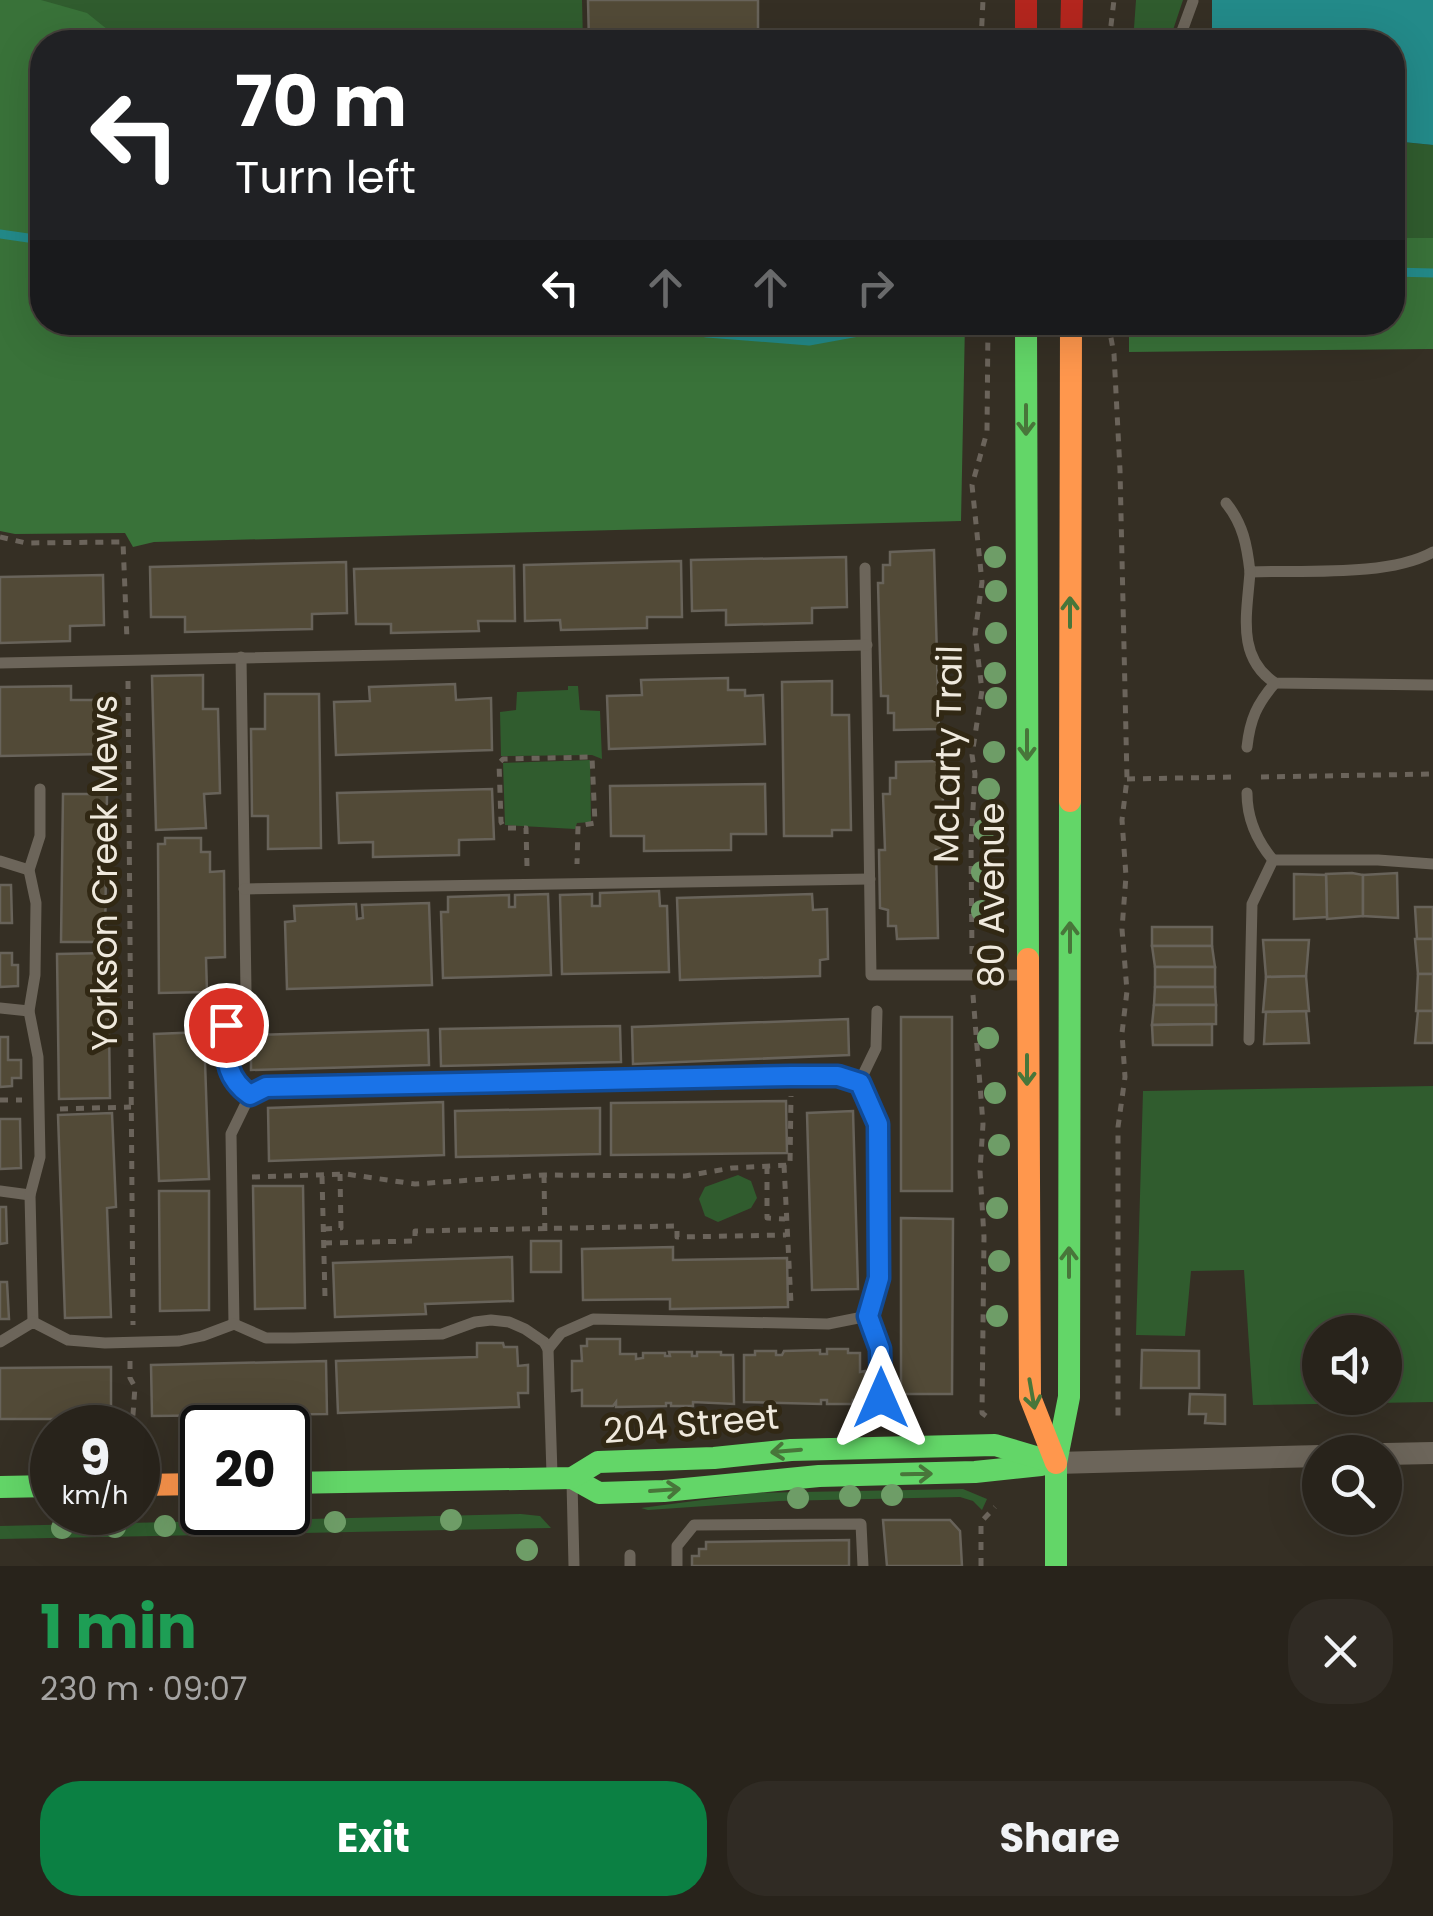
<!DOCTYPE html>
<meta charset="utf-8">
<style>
:root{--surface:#28231b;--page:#302b24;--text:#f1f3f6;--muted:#a5a4a3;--line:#44403a;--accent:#0b8043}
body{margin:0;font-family:Poppins,sans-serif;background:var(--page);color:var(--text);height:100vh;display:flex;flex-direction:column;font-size:38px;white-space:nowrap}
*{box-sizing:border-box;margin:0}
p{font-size:32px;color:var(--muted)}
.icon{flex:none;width:55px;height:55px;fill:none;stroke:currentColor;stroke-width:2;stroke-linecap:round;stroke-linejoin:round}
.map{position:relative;height:1566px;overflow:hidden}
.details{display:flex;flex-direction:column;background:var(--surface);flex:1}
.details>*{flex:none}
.top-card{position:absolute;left:30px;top:30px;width:1375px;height:305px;border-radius:40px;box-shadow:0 10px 40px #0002,0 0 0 2px var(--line);background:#202124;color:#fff;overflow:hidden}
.tools{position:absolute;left:1302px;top:1315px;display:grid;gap:20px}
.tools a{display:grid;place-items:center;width:100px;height:100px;border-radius:50%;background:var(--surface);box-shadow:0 10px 40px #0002,0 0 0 2px var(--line);font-size:50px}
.speed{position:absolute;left:30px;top:1405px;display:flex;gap:20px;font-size:50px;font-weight:700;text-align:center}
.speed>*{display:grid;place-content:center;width:130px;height:130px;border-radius:50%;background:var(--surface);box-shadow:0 10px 40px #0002,0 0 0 2px var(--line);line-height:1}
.speed small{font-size:25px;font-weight:400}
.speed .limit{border:5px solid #111;border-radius:15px;background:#fff;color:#111}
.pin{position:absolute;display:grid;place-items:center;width:85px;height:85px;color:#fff;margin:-42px;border:5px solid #fff;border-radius:50%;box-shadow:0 2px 10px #0007}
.me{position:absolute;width:110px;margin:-55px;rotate:0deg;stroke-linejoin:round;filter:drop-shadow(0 0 8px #0008)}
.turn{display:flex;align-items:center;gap:35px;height:210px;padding:0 40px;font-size:45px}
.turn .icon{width:130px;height:130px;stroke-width:2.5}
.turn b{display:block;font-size:70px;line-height:85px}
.lanes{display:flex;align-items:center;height:95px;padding:0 40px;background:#0003;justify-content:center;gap:50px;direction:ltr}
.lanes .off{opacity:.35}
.round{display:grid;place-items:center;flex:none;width:105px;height:105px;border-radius:40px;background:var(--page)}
.summary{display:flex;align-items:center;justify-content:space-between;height:170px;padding:0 40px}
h1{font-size:60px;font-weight:700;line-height:75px;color:#1e9e55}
.button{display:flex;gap:20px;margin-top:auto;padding:20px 40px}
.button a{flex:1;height:115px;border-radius:40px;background:var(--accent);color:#fff;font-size:40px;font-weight:700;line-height:115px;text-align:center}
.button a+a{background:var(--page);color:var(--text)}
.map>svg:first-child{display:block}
.green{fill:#305c2e;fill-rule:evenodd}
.forest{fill:#397239}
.water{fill:#238a89}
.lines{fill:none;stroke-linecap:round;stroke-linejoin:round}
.stream{stroke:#238a89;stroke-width:9}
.building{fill:#524a37;stroke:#68635a;stroke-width:2.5}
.path{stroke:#6b645b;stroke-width:5;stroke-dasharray:8 8;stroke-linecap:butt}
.lane{stroke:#6c655a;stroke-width:11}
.street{stroke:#6c655a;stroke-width:22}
.fast{stroke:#63d668;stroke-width:22}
.slow{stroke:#ff974d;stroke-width:22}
.jam{stroke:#b3261e;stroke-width:22}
.tree{fill:#6e9d67}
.oneway{stroke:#48763a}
.route-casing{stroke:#114b97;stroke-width:25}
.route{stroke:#1a73e8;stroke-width:18}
.labels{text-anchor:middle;stroke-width:10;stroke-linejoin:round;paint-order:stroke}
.street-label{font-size:35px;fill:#efe9dd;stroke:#312814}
</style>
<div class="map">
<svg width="1433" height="1566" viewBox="0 0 1433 1566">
<rect width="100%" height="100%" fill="#352f24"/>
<!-- green -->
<g class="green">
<path d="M0,0H582L583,42H42Z"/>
<path d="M1136,0H1183L1169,42H1133Z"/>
<path d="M1392,141L1433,145V238H1393Z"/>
<path d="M568,686H578L580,710L600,711L602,759L592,755L501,756L500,712L516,710L517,692L568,690Z"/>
<path d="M590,760L591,822L577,823L575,829L505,825L503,763Z"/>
<path d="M1433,1086V1402L1253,1405L1244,1270L1191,1271L1185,1336L1136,1335L1143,1091ZM1320,1332H1385V1398H1320Z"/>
<path d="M738,1175L751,1181L757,1198L751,1208L718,1222L705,1216L699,1199L705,1187Z"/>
<path d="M963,1489L987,1499L982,1510L973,1501L960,1497L779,1501L648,1510L641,1508L755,1493Z"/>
<path d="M521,1514L540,1516L551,1528L0,1539V1526Z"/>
</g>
<!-- forest -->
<g class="forest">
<path d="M0,0H41L87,13L123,42H42V322L965,323L961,521L154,542L133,547L125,533L15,534L0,531Z"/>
<path d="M1393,238H1433V349L1129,352V323L1392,322Z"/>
</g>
<!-- water -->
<path class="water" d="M1212,0H1433V145L1393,141L1392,42H1212Z"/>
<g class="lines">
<!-- stream -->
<g class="stream">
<path d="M0,234L42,240"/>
<path d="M1392,272L1433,273"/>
<path d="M648,322L707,333L809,341L913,322"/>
</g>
</g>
<!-- building -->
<g class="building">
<path d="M588,0H758V42H589Z"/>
<path d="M934,550L939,729L894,730V713H888V696H881L878,583H883V565H890V552Z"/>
<path d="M846,557L847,607L812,608V623L726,625V610L692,611L691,560Z"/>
<path d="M681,561L682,617H647V628L561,630L560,620L525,621L524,565Z"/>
<path d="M346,562L347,613L312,614V629L185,632V617H151L150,567Z"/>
<path d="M514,566L515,621H478L479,631L391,633V624H356L354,569Z"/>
<path d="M103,575L104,625L70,626V641L0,643V577Z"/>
<path d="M203,675V709H218L220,793L204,794L206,828L156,830L152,676Z"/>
<path d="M728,678V690H745V696L763,695L765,744L609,749L607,696L642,695L641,680Z"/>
<path d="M832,681V715H849L851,830H832V836H784L782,682Z"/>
<path d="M455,684L456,700L491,698L492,750L336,755L334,702L370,701L369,687Z"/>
<path d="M71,686V700H104L105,754L0,756V687Z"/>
<path d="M265,694H319L321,848L268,849V816H252L251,729H265Z"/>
<path d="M942,761L944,850H936L938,938L897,939L896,926H888V910L880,908L879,850H885L883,794H890V778H896V762Z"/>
<path d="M765,784L766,834H731V850L644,851V836H611L610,786Z"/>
<path d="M492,789L494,839L459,840V855L373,857V842L339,843L337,793Z"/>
<path d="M63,794H107L105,942H61Z"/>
<path d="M165,838H201V852H210V872L224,871L225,957L206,958L207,992L159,993L158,844H165Z"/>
<path d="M1352,873L1363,875V916L1327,919L1326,874Z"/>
<path d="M1397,873L1398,918L1363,916V875Z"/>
<path d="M1294,874L1326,875L1327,917L1294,919Z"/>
<path d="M0,885H11L12,923H0Z"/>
<path d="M659,891L660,906H667L669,972L562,974L560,895L592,894V906H600V893Z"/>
<path d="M548,894L551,975L443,978L441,912H448V897L509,895V907H515V895Z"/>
<path d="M812,894L813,910L827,909L828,959L820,960V976L680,980L677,898Z"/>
<path d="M429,903L432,985L287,989L285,922L295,921L294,906L356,904L357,919L363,918L362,905Z"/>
<path d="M1415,907H1433V939H1417Z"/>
<rect x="1152" y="927" width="60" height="19"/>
<path d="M1415,939H1433V974H1418Z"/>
<path d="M1263,940H1309L1306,976L1266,977Z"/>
<path d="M1152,946H1212L1215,967H1155Z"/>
<path d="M0,953H12V965H18V986L0,987Z"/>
<path d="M108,953L110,1098L59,1099L57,954Z"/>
<rect x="1155" y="967" width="60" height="20"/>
<path d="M1418,974H1433V1011H1416Z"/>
<path d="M1306,976L1309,1011L1263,1012L1266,977Z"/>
<path d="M1155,987H1215L1216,1005H1154Z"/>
<path d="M1154,1005H1216V1024L1152,1025Z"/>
<path d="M1306,1011L1309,1043L1264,1044L1266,1012Z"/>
<path d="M1418,1011H1433V1043H1415Z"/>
<rect x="901" y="1017" width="51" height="174"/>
<path d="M848,1019L849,1055L633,1064L632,1027Z"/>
<path d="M1212,1024V1045H1153L1152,1025Z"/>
<path d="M620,1026L621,1062L441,1066L440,1029Z"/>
<path d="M428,1030L429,1065L251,1070V1035Z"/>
<path d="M204,1032L209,1179L159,1181L154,1034Z"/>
<path d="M0,1037H8V1060H21V1078H12V1086L0,1087Z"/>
<path d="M786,1101L787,1153L611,1155V1103Z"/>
<path d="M443,1102L444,1155L269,1161L268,1108Z"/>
<path d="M600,1108V1154L456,1157L455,1111Z"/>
<path d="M853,1111L858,1289L812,1290L807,1113Z"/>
<path d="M112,1113L116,1207L107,1208L111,1317L65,1318L58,1115Z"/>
<path d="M0,1119H20L21,1168L0,1169Z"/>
<path d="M253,1186H303L305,1308L255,1309Z"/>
<path d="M159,1191H209V1310L160,1311Z"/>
<path d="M0,1207H6L7,1243L0,1244Z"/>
<path d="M901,1218L953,1219L952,1394H901Z"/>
<rect x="531" y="1241" width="30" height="31"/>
<path d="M673,1247V1260L787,1258L788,1307L670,1309V1299L583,1300L582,1249Z"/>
<path d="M512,1257L513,1301L425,1304L426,1314L335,1317L333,1263Z"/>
<path d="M0,1282H7L9,1319H0Z"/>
<path d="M587,1339H620V1354H636V1359L643,1358V1353H665V1356H670L669,1352H692V1356H697V1352H721V1355H733L734,1404L693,1402V1406H671V1403H666V1406L616,1407V1402L613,1406H582V1390L572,1391V1361H582L581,1346H587Z"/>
<path d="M477,1343H503L504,1347H517L518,1366L528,1365V1393H518L519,1407L338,1413L336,1361L477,1357Z"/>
<path d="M827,1349H848V1353H860V1372L865,1371V1400H853L852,1404H827V1400H821V1404L744,1402V1355H755V1351H776V1355H782L784,1351L820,1350V1354H827Z"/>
<path d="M1142,1350L1199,1351V1388H1141Z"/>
<path d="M326,1361L327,1414L152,1416L151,1365Z"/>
<path d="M111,1367V1419H0V1368Z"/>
<path d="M1190,1394L1225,1395V1424L1205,1423L1206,1414H1189Z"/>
<path d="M883,1520H950L960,1531L962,1566H887Z"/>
<path d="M849,1540V1566H692V1556H699V1549H706V1542Z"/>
</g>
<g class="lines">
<!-- path -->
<g class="path">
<path d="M981,42L983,0"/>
<path d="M1109,42L1114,0"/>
<path d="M1108,322L1114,354L1120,470L1127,779L1122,820L1126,876L1122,929L1127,991L1122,1033L1125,1077L1118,1127V1417"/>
<path d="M0,537L26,543L123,542L127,640"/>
<path d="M128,681L133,1325"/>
<path d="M1261,777L1433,774"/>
<path d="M1127,779L1235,777"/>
<path d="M527,866L526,828H504L501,822L499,763L503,759L592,757L595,823L578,826L577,864"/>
<path d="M972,954L971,844L975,774L972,755L982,690L975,634L982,582L972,485L987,432L988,322"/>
<path d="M973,995L983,1124L980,1171L984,1237L982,1413L986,1416"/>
<path d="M0,1100H22"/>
<path d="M60,1109L131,1107"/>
<path d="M784,1165L791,1303"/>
<path d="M767,1166V1218L785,1219"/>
<path d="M544,1175L545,1239"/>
<path d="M322,1176L325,1297"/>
<path d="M252,1177L346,1174L415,1184L544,1175L685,1176L732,1168L790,1165L791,1096"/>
<path d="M324,1229L341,1228L340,1174"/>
<path d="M324,1243L415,1241V1231L677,1226V1237L786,1235"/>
<path d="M130,1361V1378L135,1387L132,1428"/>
<path d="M981,1566V1522L995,1507"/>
</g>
<!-- lane -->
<g class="lane">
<path d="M1178,42L1193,1"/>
<path d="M1226,503C1243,524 1247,545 1250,572C1302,570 1388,577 1433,552"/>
<path d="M865,568L871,975H1027"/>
<path d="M1250,572C1247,614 1236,657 1275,683L1433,685"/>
<path d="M241,657L246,991"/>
<path d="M0,663L867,645"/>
<path d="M1247,747C1250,719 1257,704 1275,683"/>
<path d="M1247,793C1247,818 1257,841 1273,860"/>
<path d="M0,861L29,870"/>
<path d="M244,889L870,879"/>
<path d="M0,1008L29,1011"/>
<path d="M226,1025C227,1056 223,1076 250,1095"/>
<path d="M1249,1040L1252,904L1273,860H1378L1433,864"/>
<path d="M859,1083L876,1048L877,1011"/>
<path d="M0,1191L30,1195"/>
<path d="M33,1322L30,1195L40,1157L38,1057L29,1011L35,975L36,903L29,870L40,836V789"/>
<path d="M234,1324L231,1134L250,1095L266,1087L837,1076L859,1083L878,1124L879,1278L868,1316L880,1349L881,1398"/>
<path d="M0,1342L33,1322L68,1340L105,1343L179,1341L202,1336L234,1324L266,1338H294L442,1334L475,1322L491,1320L509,1322L525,1329L544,1342L548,1349L561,1333L593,1319L828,1324L868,1316"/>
<path d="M548,1349L552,1474"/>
<path d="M572,1482L574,1566"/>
<path d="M630,1555V1566"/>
<path d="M677,1566V1546L694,1525L861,1524L863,1566"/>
</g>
<!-- street -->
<g class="street">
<path d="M1385,1454L1433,1453"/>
<path d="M1056,1463L1320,1456"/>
</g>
<!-- fast -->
<g class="fast">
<path d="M1026,322L1028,959"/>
<path d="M572,1478L599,1493L664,1491L819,1476L975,1472L1041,1465"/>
<path d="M288,1483L572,1478L598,1462L714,1458L791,1450L995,1445L1056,1463"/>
<path d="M0,1487L52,1486"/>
<path d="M1056,1566V1463L1069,1397L1070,801"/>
</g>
<!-- slow -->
<g class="slow">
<path d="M1070,801L1071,322"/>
<path d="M1028,959L1030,1397L1056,1463"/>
<path d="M138,1485L202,1484"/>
</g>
<!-- jam -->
<g class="jam">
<path d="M1026,0V42"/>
<path d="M1071,42L1072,0"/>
</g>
</g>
<!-- trees -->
<g class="tree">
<circle cx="995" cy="557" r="11"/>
<circle cx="996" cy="591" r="11"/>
<circle cx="996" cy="633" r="11"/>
<circle cx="995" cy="673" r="11"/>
<circle cx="996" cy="698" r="11"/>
<circle cx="994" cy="752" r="11"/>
<circle cx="989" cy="789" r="11"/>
<circle cx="984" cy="830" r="11"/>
<circle cx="982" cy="872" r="11"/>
<circle cx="982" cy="911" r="11"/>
<circle cx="988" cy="1038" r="11"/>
<circle cx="995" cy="1093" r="11"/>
<circle cx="999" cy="1145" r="11"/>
<circle cx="997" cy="1208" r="11"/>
<circle cx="999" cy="1261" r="11"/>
<circle cx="997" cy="1316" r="11"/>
<circle cx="892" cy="1495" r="11"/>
<circle cx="850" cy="1496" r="11"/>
<circle cx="798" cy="1498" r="11"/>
<circle cx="451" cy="1520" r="11"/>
<circle cx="335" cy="1522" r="11"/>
<circle cx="230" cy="1525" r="11"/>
<circle cx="165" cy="1526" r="11"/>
<circle cx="115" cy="1527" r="11"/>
<circle cx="62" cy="1528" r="11"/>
<circle cx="527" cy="1550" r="11"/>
</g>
<!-- one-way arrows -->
<defs><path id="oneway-shaft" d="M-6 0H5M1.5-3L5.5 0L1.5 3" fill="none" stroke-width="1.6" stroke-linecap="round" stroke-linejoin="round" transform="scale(2.5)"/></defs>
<g class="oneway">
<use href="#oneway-shaft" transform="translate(1026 420) rotate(90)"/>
<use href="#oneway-shaft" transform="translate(1070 612) rotate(-90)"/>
<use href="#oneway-shaft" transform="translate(1027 745) rotate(90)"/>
<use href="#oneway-shaft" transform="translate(1070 937) rotate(-90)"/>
<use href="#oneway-shaft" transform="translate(1027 1070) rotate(90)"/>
<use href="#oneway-shaft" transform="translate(1069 1262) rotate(-90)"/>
<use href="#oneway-shaft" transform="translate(1032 1394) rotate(80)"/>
<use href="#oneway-shaft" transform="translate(786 1451) rotate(175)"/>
<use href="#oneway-shaft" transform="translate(917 1474) rotate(-1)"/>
<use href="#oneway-shaft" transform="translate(665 1490) rotate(-4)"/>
</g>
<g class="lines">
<!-- route casing -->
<g class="route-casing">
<path id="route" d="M226,1025C227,1056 223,1076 250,1095L266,1087L791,1076H838L860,1083L878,1124L879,1278L868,1316L880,1349L881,1398"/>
</g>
<!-- route -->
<use href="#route" class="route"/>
</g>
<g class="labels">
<!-- street labels -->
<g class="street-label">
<text transform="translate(948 754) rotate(-89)" y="12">McLarty Trail</text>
<text transform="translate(105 873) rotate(-90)" y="12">Yorkson Creek Mews</text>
<text transform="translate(992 895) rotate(-90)" y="12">80 Avenue</text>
<text transform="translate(691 1424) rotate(-5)" y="12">204 Street</text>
</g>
</g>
</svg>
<div class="tools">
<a><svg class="icon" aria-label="sound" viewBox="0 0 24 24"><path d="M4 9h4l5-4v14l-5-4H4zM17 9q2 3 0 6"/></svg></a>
<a><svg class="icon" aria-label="search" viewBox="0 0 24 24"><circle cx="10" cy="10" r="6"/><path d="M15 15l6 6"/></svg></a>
</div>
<div class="speed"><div>9<small>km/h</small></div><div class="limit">20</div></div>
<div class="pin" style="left:226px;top:1025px;background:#d93025"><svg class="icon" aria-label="arrive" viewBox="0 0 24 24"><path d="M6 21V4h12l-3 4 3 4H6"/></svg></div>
<svg class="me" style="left:881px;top:1398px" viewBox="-20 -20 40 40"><path d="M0-17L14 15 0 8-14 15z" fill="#1a73e8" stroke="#fff" stroke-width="4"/></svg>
<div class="top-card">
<div class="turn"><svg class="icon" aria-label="left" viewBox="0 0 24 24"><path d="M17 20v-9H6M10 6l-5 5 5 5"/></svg><div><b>70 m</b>Turn left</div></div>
<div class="lanes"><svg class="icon" aria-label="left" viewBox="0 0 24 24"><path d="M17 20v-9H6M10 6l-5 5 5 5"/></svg><svg class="icon off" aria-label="ahead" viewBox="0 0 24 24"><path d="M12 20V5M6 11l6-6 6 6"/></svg><svg class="icon off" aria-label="ahead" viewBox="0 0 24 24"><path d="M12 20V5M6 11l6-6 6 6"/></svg><svg class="icon off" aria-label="right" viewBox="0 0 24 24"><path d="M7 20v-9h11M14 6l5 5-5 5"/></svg></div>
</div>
</div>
<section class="details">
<div class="summary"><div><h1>1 min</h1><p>230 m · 09:07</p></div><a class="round"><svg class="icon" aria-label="close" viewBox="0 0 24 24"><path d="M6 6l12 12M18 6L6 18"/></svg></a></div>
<div class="button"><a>Exit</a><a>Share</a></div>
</section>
